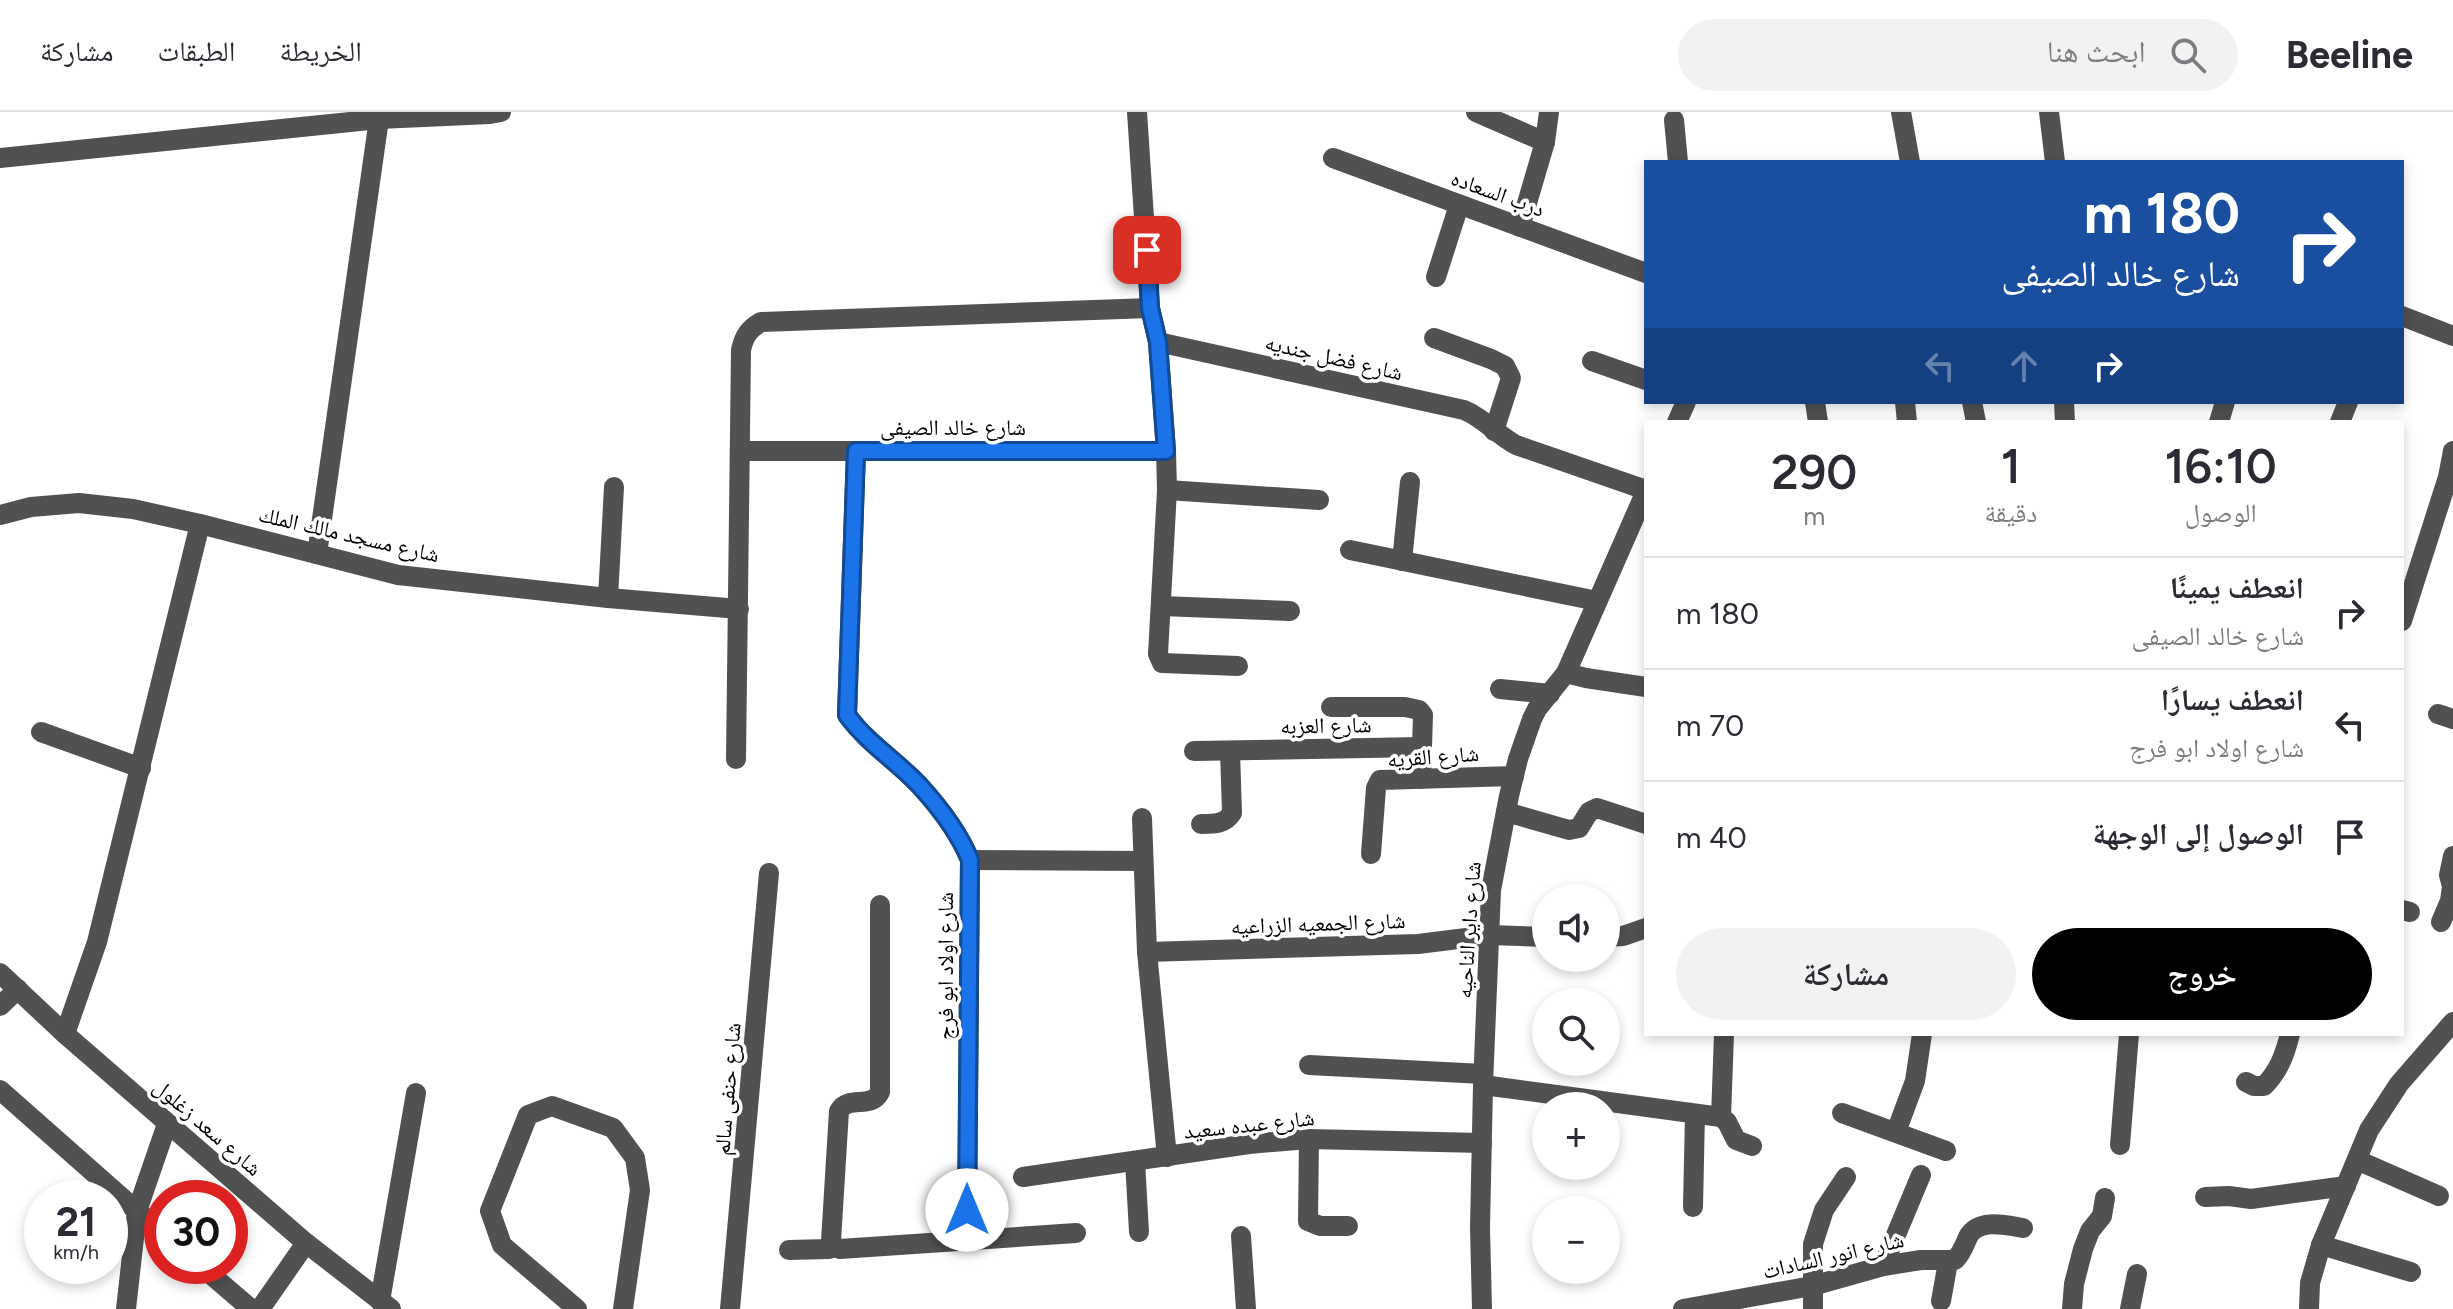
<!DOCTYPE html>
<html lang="ar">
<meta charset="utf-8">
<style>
:root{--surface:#fff;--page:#f2f2f3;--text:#2b2b33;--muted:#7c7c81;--line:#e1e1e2;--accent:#000}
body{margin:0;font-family:Figtree,"Noto Naskh Arabic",sans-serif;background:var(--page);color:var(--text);direction:rtl;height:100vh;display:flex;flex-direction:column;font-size:30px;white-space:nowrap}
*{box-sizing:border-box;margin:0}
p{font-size:26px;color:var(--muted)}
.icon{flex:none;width:44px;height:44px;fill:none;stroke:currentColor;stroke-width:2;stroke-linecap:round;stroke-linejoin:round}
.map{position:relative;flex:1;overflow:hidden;direction:ltr}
.drawer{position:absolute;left:1644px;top:308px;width:760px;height:616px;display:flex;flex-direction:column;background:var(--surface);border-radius:0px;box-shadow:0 4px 12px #0003;direction:rtl}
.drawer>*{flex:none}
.guide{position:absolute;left:1644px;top:48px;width:760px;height:244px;border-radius:0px;box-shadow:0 4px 12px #0003;direction:rtl;background:#1a4fa0;color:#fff;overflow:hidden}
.controls{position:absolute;left:1532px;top:772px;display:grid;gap:16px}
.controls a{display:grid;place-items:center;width:88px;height:88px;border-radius:50%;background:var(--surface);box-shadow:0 4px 12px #0003;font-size:40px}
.speed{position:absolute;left:24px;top:1068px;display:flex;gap:16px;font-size:40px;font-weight:700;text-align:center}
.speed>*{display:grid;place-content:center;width:104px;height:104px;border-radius:50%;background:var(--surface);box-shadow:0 4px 12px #0003;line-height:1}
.speed small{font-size:20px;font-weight:400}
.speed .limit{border:12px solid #d22;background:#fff;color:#111}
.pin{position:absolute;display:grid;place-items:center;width:68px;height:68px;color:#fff;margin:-34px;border-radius:16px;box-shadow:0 4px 12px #0006}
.me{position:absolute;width:88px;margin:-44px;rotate:0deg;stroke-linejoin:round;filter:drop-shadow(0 0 6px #0008)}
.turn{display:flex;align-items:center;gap:28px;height:168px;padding:0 32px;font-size:36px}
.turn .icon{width:104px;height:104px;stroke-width:2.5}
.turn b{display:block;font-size:56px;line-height:68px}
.lanes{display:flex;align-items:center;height:76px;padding:0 32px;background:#0003;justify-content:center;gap:40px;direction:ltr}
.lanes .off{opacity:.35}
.eta{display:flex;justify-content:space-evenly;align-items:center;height:136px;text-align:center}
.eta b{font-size:48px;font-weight:600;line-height:56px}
.action{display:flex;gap:16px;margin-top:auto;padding:16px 32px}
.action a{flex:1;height:92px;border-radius:48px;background:var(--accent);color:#fff;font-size:32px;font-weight:600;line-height:92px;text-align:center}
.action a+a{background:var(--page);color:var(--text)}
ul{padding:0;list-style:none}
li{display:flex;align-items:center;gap:24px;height:112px;padding:0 32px;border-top:2px solid var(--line)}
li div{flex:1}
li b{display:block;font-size:30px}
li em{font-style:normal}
header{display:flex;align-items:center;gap:48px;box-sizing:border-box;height:112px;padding:0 40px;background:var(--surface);border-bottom:2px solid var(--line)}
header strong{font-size:38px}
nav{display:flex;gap:44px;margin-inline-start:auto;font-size:28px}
.search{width:560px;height:72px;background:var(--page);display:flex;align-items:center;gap:20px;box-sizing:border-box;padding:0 28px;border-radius:44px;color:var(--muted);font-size:30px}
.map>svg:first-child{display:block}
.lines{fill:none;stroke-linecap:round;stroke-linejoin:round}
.minor{stroke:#515151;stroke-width:20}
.route-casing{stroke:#114b97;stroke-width:20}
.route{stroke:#1a73e8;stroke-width:14}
.labels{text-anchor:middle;stroke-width:7;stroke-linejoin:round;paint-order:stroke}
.street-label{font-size:22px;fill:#000;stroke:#fff}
</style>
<header>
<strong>Beeline</strong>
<div class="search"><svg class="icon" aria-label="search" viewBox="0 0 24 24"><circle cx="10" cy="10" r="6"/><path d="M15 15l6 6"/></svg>ابحث هنا</div>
<nav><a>الخريطة</a><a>الطبقات</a><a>مشاركة</a></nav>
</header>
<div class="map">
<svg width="2453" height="1197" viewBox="0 0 2453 1197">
<rect width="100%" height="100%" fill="#fff"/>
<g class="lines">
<!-- minor -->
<g class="minor">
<path d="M1137,0L1150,196L1158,230L1166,339L1167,378L1158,542L1162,551L1238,554"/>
<path d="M1476,0L1545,30"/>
<path d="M1901,0L1910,50"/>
<path d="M2049,0L2055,50"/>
<path d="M1674,8L1678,50"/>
<path d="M0,46L379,7L490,2L501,0"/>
<path d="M1333,46L1646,161"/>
<path d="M1520,115L1545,30L1549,0"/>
<path d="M1436,165L1459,93"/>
<path d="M2402,204L2453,224"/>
<path d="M1434,226L1491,247L1505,254L1511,266L1494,319"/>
<path d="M1158,230L1464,298C1484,306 1497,323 1516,333L1646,378"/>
<path d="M1592,249L1646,268"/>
<path d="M1815,290L1818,310"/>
<path d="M1905,290L1907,310"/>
<path d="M1972,290L1976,310"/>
<path d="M2064,290L2065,310"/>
<path d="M1677,310L1686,290"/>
<path d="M2219,310L2225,290"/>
<path d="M2340,310L2348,290"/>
<path d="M740,339H1166"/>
<path d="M856,339L847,603C868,632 897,649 920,674C940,696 959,721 970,748L967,1129"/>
<path d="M1167,378L1319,388"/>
<path d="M0,403L31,395L79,391L133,397L200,412L398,463L608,486L739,497"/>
<path d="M1350,438L1597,489"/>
<path d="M317,442L379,7"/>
<path d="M1402,449L1410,370"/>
<path d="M608,486L614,375"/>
<path d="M1161,494L1290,499"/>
<path d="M2402,509L2448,365L2453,339"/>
<path d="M1566,561L1586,566L1646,575"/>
<path d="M1500,577L1550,582"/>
<path d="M1331,595H1405L1419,598L1423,603L1421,667"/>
<path d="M2438,602L2453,607"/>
<path d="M41,620L141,656"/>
<path d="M1194,639L1422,635"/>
<path d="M736,647L741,238C744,224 749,217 761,210L1150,196"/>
<path d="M1506,700L1569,718L1579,716L1589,700L1597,696L1646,712"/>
<path d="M1142,706L1147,840L1167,1045"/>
<path d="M1201,712C1215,712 1225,712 1232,701L1230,639"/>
<path d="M1371,742L1376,676L1380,668L1514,664"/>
<path d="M970,748L1142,749"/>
<path d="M880,793V980C871,998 849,982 839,999L831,1129L834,1135L840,1137L1076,1121"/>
<path d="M2402,798L2410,800"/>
<path d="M2441,810L2450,789L2452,774L2449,763L2453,744"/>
<path d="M1606,825L1623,824L1646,816"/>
<path d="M1147,840L1418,832L1490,823L1546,825"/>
<path d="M0,861L65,922L306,1131L391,1197"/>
<path d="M0,894L18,877"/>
<path d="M65,922L97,830L200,412"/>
<path d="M1309,953L1483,962"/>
<path d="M2246,970L2254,974H2264C2279,959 2285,942 2290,922"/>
<path d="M1483,973L1721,1005L1727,1010L1736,1028L1752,1034"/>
<path d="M0,978L162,1121"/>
<path d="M1842,1001L1946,1039"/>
<path d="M1721,1005L1724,922"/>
<path d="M1896,1020L1915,969L1922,922"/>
<path d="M1309,1027L1308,1109L1320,1114H1348"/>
<path d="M2120,1033L2129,922"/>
<path d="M2357,1048L2439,1084"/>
<path d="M1135,1049L1139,1120"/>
<path d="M1023,1065L1249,1032L1309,1027L1482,1031"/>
<path d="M2205,1085L2229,1084L2251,1087L2346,1074"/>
<path d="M1693,1095L1695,1002"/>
<path d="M1241,1124L1246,1197"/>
<path d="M2321,1133L2411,1160"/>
<path d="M789,1138L829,1137L834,1135"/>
<path d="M201,1154L251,1197"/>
<path d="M1883,1154L1921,1063"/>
<path d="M380,1189L416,981"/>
<path d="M1941,1189L1948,1150"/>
<path d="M126,1197L137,1099L167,1012"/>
<path d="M260,1197L306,1131"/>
<path d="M577,1197L502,1133L490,1099L528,1003L552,994L613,1016L635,1046L640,1078L623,1197"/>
<path d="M730,1197L769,761"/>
<path d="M1482,1197L1480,1116L1483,973L1491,778L1509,684L1518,647L1532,607L1537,597L1566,561L1646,379"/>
<path d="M1683,1197L1812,1174L1883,1154L1921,1148H1955C1962,1141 1964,1134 1968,1125C1978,1106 2006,1113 2023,1116"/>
<path d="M1813,1197V1132L1824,1098L1846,1065"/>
<path d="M2072,1197L2074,1172L2083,1137L2090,1119L2102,1104L2105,1086"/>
<path d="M2130,1197L2137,1162"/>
<path d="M2309,1197L2310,1171L2321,1133L2369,1018L2399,972L2453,910"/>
</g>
</g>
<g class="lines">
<!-- route casing -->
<g class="route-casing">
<path id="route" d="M967,1098L970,748C959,721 940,696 920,674C897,649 868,632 847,603L856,339H1166L1158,230L1150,196L1147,138"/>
</g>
<!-- route -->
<use href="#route" class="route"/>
</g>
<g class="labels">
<!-- street labels -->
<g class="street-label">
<text transform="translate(1498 81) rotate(20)" y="8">درب السعاده</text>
<text transform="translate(1334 245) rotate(13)" y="8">شارع فضل جنديه</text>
<text x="953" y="323">شارع خالد الصيفى</text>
<text transform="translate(349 422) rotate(13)" y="8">شارع مسجد مالك الملك</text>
<text transform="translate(1326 613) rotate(-1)" y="8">شارع العزبه</text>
<text transform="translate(1433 644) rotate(-4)" y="8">شارع القريه</text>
<text transform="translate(1318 811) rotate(-2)" y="8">شارع الجمعيه الزراعيه</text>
<text transform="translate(1468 818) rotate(-86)" y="8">شارع داير الناحيه</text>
<text transform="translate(945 854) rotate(-90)" y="8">شارع اولاد ابو فرج</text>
<text transform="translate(727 977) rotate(-85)" y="8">شارع حنفى سالم</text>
<text transform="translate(1249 1012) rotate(-6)" y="8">شارع عبده سعيد</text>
<text transform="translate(208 1015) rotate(41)" y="8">شارع سعد زغلول</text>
<text transform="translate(1833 1143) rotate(-13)" y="8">شارع انور السادات</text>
</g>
</g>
</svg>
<div class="controls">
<a><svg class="icon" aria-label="sound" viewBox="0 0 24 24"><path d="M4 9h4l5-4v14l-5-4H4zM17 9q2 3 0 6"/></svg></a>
<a><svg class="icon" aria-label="search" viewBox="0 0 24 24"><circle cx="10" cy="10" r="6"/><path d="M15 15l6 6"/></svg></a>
<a>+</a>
<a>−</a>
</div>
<div class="speed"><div>21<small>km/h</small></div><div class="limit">30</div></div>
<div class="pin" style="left:1147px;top:138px;background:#d93025"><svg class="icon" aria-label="arrive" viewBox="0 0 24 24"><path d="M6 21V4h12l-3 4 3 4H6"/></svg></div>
<svg class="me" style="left:967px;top:1098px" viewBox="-20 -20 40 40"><circle r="19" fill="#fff"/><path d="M0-13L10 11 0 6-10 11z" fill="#1a73e8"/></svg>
<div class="guide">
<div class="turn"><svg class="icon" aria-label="right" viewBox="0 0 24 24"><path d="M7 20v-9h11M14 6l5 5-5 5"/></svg><div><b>180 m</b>شارع خالد الصيفى</div></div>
<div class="lanes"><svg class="icon off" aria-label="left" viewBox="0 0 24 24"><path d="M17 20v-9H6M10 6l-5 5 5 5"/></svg><svg class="icon off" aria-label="ahead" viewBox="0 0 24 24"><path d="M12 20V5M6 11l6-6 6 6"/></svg><svg class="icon" aria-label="right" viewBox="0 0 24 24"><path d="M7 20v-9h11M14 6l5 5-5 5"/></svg></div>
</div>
<section class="drawer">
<div class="eta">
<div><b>16:10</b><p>الوصول</p></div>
<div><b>1</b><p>دقيقة</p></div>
<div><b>290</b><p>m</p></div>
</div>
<ul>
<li><svg class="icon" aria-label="right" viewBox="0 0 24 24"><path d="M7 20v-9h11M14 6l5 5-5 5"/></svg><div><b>انعطف يمينًا</b><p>شارع خالد الصيفى</p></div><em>180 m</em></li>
<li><svg class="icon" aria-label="left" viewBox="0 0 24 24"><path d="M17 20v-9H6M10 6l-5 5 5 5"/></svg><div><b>انعطف يسارًا</b><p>شارع اولاد ابو فرج</p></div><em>70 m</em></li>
<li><svg class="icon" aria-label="arrive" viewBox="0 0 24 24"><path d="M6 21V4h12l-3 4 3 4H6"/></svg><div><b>الوصول إلى الوجهة</b></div><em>40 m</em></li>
</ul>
<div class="action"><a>خروج</a><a>مشاركة</a></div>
</section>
</div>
